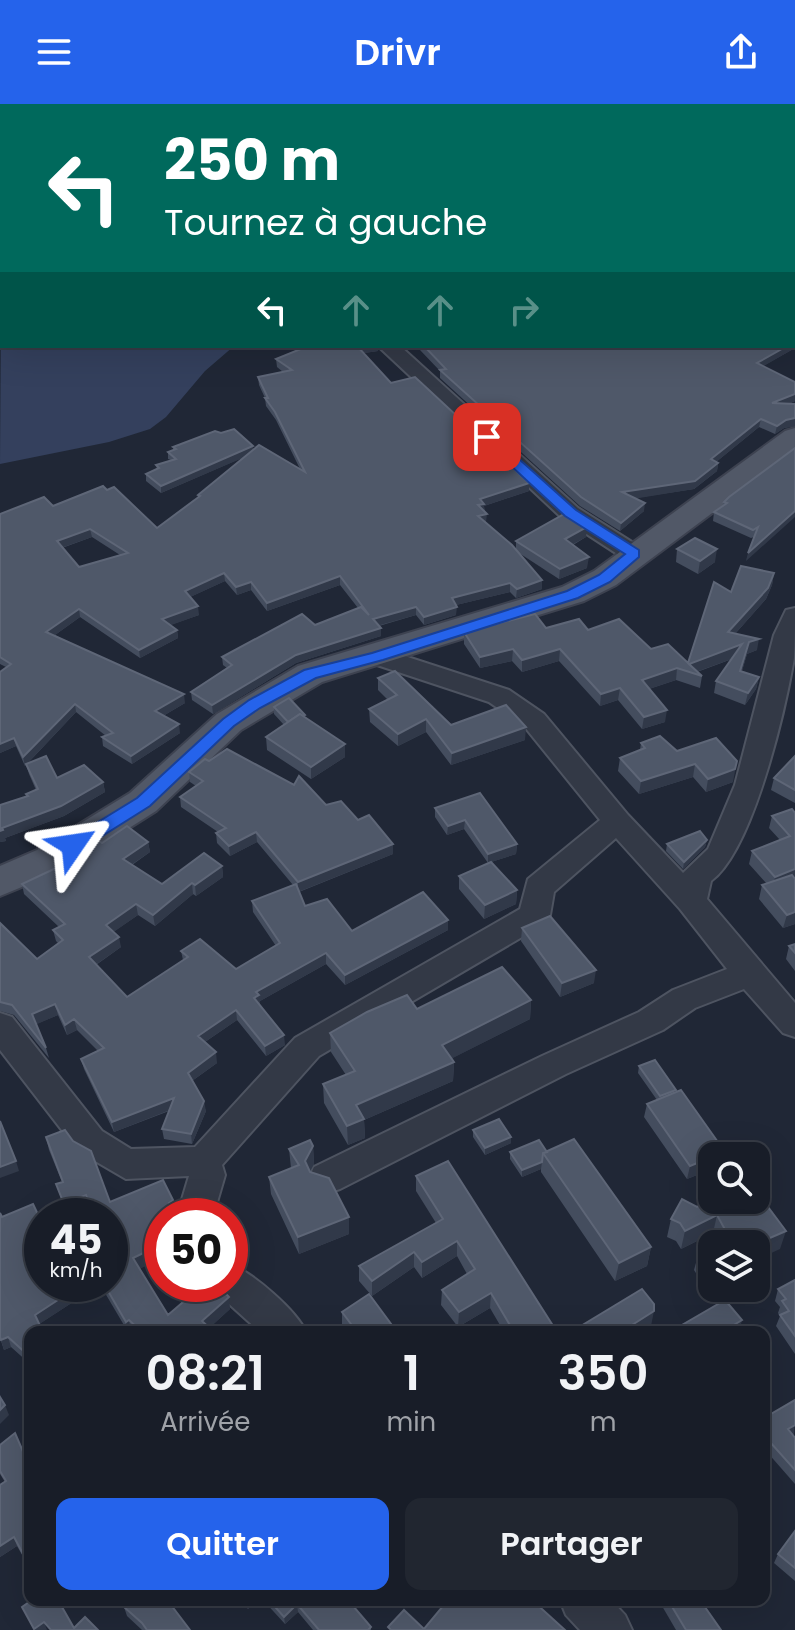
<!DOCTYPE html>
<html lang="fr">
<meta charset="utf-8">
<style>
:root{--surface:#181d28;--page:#212630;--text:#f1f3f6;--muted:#9fa2a8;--line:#363b45;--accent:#2563eb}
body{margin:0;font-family:Poppins,sans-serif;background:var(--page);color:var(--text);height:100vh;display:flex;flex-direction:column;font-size:30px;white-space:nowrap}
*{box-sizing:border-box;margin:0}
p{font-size:26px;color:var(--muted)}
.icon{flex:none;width:44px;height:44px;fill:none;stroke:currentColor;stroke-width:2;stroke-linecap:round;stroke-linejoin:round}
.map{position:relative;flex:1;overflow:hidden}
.drawer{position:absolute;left:24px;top:1222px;width:746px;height:280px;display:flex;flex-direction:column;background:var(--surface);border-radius:16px;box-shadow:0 8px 32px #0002,0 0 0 2px var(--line)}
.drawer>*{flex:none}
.guide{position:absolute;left:0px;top:0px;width:796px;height:244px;box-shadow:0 8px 32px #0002,0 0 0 2px var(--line);background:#00695c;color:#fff;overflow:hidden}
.tools{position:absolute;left:698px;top:1038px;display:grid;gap:16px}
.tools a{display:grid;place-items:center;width:72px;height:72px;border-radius:16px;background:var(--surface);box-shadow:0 8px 32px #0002,0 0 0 2px var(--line);font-size:40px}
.speed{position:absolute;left:24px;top:1094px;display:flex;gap:16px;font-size:40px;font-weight:700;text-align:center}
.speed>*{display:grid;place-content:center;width:104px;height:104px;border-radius:50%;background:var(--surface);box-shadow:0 8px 32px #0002,0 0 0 2px var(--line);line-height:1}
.speed small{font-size:20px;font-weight:400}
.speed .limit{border:12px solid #d22;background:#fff;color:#111}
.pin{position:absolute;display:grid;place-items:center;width:68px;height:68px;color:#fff;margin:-34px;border-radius:16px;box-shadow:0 4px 12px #0006}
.me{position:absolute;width:88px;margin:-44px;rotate:58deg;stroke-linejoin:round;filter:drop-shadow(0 0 6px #0008)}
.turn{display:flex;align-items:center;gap:28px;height:168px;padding:0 32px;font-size:36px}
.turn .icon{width:104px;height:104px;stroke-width:2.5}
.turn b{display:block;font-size:56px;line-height:68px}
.lanes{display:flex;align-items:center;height:76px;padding:0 32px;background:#0003;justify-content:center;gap:40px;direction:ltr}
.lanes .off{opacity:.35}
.eta{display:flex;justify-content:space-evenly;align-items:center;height:136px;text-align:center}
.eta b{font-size:48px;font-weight:600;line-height:56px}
.button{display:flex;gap:16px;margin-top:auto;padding:16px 32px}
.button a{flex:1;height:92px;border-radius:16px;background:var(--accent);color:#fff;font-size:32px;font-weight:600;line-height:92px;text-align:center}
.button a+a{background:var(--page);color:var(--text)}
header{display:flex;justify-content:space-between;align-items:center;height:104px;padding:0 32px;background:var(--accent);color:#fff;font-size:36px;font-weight:600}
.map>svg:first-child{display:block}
.water{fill:#34405d}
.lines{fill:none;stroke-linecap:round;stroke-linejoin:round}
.minor-casing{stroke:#4e5461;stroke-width:4}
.major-casing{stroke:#3d4250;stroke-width:4}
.minor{fill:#333946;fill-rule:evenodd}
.major{fill:#515867;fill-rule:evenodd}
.wall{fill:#444d5e;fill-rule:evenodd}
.shaded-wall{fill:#313949}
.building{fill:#4f5869;stroke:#5e6677;stroke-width:2;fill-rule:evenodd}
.route{fill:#2563eb;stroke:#184099;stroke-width:2}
</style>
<header><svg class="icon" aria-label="menu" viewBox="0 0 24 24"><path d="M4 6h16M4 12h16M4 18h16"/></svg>Drivr<svg class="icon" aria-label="share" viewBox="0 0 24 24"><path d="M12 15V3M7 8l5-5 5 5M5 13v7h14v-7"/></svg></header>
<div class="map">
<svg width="795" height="1526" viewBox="0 0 795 1526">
<rect width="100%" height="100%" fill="#202736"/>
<!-- water -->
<g class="water">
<path d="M263,0H751L248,2Z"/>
<path d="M2,53V242H234L205,267L166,313L150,325L109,338L0,360Z"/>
</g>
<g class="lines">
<!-- minor casing -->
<g class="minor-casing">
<g id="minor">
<path d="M378,242H400L578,404L643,445L646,450L643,455H625L562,414Z"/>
<path d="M795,504C795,520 795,538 794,554C785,607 753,746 711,777L707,795L795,899V933L783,929L744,885L695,904L663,926L566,970L340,1085L327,1089L314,1085L309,1074L314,1063L542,952L639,908L673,886L727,865L680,805L616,734L554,788L550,811L546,819L319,952L222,1061L225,1071L213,1112H177L189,1072L126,1075L78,1047L0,946V909L12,913L102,1027L131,1045L195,1043L295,934L520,805L528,775L600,716L524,622L489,598L368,558L364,552L368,546L377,544L386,546L509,586L544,610L628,711L683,769L708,745L735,681L774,531L786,506Z"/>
<path d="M230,1160C253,1169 296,1206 306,1228H260L217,1189L213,1180H230Z"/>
<path d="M560,1496H611L625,1511L632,1526H580L566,1511Z"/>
</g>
</g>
<!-- major casing -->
<g class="major-casing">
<path id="major" d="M795,324V347L616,481L584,497L322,578L241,626L156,707L63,766L0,792V762L37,746L130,689L217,610L298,562L562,483L594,467L785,327Z"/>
</g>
<!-- minor -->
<use href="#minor" class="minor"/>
<!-- major -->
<use href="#major" class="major"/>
</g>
<!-- wall -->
<g class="wall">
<path d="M795,2V244L763,262L795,278V297L788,300H795V322L784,324L775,330L759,323L716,358L718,359L717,367L694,385L635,394L644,407L620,427L580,402L440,274V267L420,246L409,242H794Z"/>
<path d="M308,242H378V247L364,249L391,279L529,379V387L484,402L486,418H485L516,446V437L586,433L573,441L587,464L559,475L519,449L542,476V485L516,494L510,488L456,501V511L424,521L416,511L379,522L381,524V532L296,559L213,610L192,596L191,588L227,564L223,561L222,553L315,521L358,504L340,481L267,507L251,486L237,491L225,477L190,493L199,511L170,521L177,526L178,534L140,554L80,513L55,531L185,599L163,612L180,629L132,660L103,642L102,633L106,632L76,608L27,660L57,674L103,678L105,688L64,712L5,734L6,737L0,738L27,692L26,690L36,686L29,670L26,660L25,662L16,642L0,649V568L6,563L0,560V410L53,402L157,424L198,394V391L244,353L161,389L146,377V370L157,365L156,361L171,356L168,355V348L173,346V343L254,345L300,365L276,316L266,302L265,294L259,281L258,273L283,268L277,263L276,255ZM92,433L120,451L79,463L62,444Z"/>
<path d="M795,344L746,457L754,433L751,434L713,417L714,408L723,402L724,398Z"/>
<path d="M677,445L715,458L698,470L676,458Z"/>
<path d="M774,469L772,481L766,495L735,530L757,546L747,550L742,567L759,573L756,585L745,601L714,589L716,577L732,555L697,568L702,572L700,584L676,576L649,585L665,618L642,625L618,596L600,602L559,557L522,568L512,557L480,564L464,540V528L546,524L588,526L651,545L688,559L731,488Z"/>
<path d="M378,574L451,621L525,636L451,661L426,628L398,642L370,618L369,605L388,596L378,586Z"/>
<path d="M274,603L305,614L345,640V653L311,675L267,646L266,633L284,621L274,610Z"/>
<path d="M641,639L677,647L733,678L706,688L693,673L639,690L618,667L620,654L640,646Z"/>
<path d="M795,652V699L771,686L774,674Z"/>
<path d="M209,657L326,701L358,716L393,750L299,788L305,802L352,827L448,816V826L345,881L326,860L260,897V901L285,941L266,952L237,916L205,938L217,959L192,977L206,1007L192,1040L164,1035L162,1025L169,1007L114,1028L84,965L81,955L98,947L77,926L67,931L58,911L36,920L46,944L49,954L14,911L0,907V819L37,855L58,839L56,837L53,826L59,823L24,790L22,780L56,764L102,739L148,738L150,748L132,761L162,780L222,762L223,773L196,792L193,790L155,822L138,811L113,828L121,843L96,861L127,893L183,856L181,847L236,865L276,842L253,808L252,797L293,781L257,738L230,752L217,739L216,729L218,728L181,703L180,693L196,682L190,678L189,668Z"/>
<path d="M435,704L517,740L516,750L491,758L517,786L516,800L484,815L459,785V772L488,759L464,725L447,731L435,713Z"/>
<path d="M795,709V820L783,824L759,795L762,781L767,780L749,760L752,747L780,736L769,724L772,712Z"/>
<path d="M707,736L705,743L683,765L666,747L667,740Z"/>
<path d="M522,824L594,879L560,893L521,837Z"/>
<path d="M795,840V867L786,855L789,842Z"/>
<path d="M531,896L530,915L452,954L454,958L453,977L364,1016L365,1034L348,1041L324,999L323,980L346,971L331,948L330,929L417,905Z"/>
<path d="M639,962L675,988L725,1048L724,1052H712V1065L687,1075L644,1013L647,1000L657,996L638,969Z"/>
<path d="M473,1026L511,1033V1039L485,1051L473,1033Z"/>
<path d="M46,1033L110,1098L173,1096L175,1108L162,1153L139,1165L168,1211L230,1205L209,1224L214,1228H128L105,1189L103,1180H110L112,1172L110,1166V1112H93L90,1104L67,1112L56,1080L62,1078L49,1046Z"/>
<path d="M313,1042L314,1060L310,1068L349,1130L299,1150L271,1090L269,1073L291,1064L289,1045Z"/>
<path d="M510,1048H547L651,1143L647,1162L615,1177L541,1068V1065L522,1073L510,1055Z"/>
<path d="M416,1072L557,1228H504L490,1204L458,1223L441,1201L442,1186L467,1170L457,1152L422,1174L414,1163L372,1192L359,1177V1162L436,1119L416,1087Z"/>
<path d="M712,1096L780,1145L717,1137L713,1129L681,1145L676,1137L667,1133L671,1115Z"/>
<path d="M712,1140V1176L703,1180L694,1166L699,1148Z"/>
<path d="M795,1176V1250L776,1222L780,1212L778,1209L780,1203L775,1197L778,1185Z"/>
<path d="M42,1180L73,1198L39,1220L30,1228V1260L11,1243L4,1246L0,1234Z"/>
<path d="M342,1208L397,1228H348L342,1220Z"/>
<path d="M764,1314L794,1330L792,1331L795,1334V1380L767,1348Z"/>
<path d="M15,1329L30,1364V1376L28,1377L30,1381V1465L17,1442L0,1453V1381L5,1378L0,1370V1341Z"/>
<path d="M795,1427V1477L774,1459L778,1450Z"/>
<path d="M240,1496H257L248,1505Z"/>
<path d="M263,1496H348L371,1523V1526H313L298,1508L285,1520Z"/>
<path d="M664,1496H700L721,1526H676L662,1502Z"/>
<path d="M124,1503L190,1526H142L127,1512Z"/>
</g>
<!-- shaded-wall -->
<g class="shaded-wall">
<path d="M173,0H198L191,2H166Z"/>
<path d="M795,237V244L755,267L757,259L787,242H794Z"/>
<path d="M357,242H378V247L358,250Z"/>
<path d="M795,290V297L771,307L772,299Z"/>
<path d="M795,314V322L784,324L775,330L777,322L786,316Z"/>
<path d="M761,315L759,323L710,363L711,355Z"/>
<path d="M253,342L254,349L161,389V382Z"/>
<path d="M718,359L717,367L694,385L621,397L622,388Z"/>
<path d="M529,379V387L484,402V408L478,401L480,395Z"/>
<path d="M645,399L644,407L620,427L621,419Z"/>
<path d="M795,407V413L746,457L748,449Z"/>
<path d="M487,410L486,418L478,420V412Z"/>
<path d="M587,423L586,433L564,445L565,435Z"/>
<path d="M90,425L92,433L58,445L57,437Z"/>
<path d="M717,445L715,458L698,470L700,457Z"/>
<path d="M589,453L587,464L559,475L560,465Z"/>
<path d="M224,469L225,477L186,495L185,487Z"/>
<path d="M774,469L772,481L766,495L726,540L728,528Z"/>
<path d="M340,472V481L267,507V499Z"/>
<path d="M542,476V485L516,494L517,485Z"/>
<path d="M251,478V486L237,491L236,483Z"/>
<path d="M510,479V488L452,502V494Z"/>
<path d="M198,502L199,511L163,524L162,515Z"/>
<path d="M416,503V511L373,523V515Z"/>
<path d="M457,503L456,511L424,521V513Z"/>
<path d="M79,505L80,513L48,536L46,528Z"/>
<path d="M381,524V532L296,559L213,610L212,601L296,551Z"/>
<path d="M177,526L178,534L140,554L139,546Z"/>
<path d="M759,535L757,546L747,550L738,579L749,538Z"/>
<path d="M742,540L740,552L693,569L689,560Z"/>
<path d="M513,545L512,557L480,564V553Z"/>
<path d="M560,545L559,557L522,568V556Z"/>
<path d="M677,564L676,576L640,588L642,576Z"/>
<path d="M759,573L756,585L745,601L748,589Z"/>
<path d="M620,584L618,596L600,602L601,590Z"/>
<path d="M184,590L185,599L156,616L155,607Z"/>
<path d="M75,600L76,608L25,662L23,653Z"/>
<path d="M667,606L665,618L642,625L644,613Z"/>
<path d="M426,615V628L398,642V630Z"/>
<path d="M179,620L180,629L132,660L131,652Z"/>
<path d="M526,623L525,636L451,661L452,649Z"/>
<path d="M14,634L16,642L0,649V640Z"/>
<path d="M345,640V653L311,675V663Z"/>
<path d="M737,657L733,678L706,688L708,675Z"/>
<path d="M695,660L693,673L639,690L641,677Z"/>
<path d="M103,678L105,688L64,712L5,734L6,737L0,738V727L2,724Z"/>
<path d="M465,716L464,725L447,731L448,722Z"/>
<path d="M256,728L257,738L230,752L229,742Z"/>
<path d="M707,736L705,743L683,765L684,758Z"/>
<path d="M148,738L150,748L125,765L123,755Z"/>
<path d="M393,740V750L298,788V778Z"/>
<path d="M517,740L516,750L488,759V750Z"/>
<path d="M222,762L223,773L196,792L195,781Z"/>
<path d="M795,765V777L772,786L775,773Z"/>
<path d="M192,779L193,790L155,822L153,811Z"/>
<path d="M517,786L516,800L484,815L485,801Z"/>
<path d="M136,800L138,811L108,832L106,821Z"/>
<path d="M795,808V820L783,824L787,811Z"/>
<path d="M448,816V826L345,881V871Z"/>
<path d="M119,833L121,843L91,864L89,853Z"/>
<path d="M326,849V860L260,897V901L254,894L256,888Z"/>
<path d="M596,866L594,879L560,893L562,879Z"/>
<path d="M531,896L530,915L441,960L442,941Z"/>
<path d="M55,900L58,911L35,921L32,910Z"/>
<path d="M236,906L237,916L199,942L198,932Z"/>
<path d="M74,915L77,926L67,931L65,921Z"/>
<path d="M284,931L285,941L266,952L265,942Z"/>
<path d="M216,948L217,959L189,979L188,969Z"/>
<path d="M454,958L453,977L364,1016L365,1034L348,1041L347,1022L356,1001Z"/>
<path d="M174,994L175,1004L114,1028L112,1018Z"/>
<path d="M204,997L206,1007L192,1040L191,1030Z"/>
<path d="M511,1033V1039L485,1051V1044Z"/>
<path d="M313,1042L314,1060L306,1075L305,1057Z"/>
<path d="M712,1053V1065L687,1075L690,1062Z"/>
<path d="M16,1057L19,1067L0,1074V1063Z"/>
<path d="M542,1058L541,1065L522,1073V1066Z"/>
<path d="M86,1091L90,1104L67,1112L64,1100Z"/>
<path d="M173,1096L175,1108L171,1111L169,1099Z"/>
<path d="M717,1111L713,1129L681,1145L685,1127Z"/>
<path d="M349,1113V1130L299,1150L298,1133Z"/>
<path d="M786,1127L780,1145L756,1156V1140Z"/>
<path d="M457,1137V1152L422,1174V1158Z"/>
<path d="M162,1140V1153L136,1167L133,1154Z"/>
<path d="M651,1143L647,1162L615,1177L619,1159Z"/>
<path d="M414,1148V1163L372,1192V1177Z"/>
<path d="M712,1160V1176L703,1180L707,1162Z"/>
<path d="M70,1188L73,1198L38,1221L35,1211Z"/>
<path d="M491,1189L490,1204L458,1223L459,1208Z"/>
<path d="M229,1193L230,1205L205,1228L202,1217Z"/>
<path d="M654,1207L651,1222L642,1228H621Z"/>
<path d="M129,1216L131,1228H128L126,1218Z"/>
<path d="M742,1216L739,1228H722Z"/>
<path d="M8,1233L11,1243L4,1246L1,1236Z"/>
<path d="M5,1301L9,1311L0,1320V1306Z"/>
<path d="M795,1314L794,1330L784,1335L788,1325Z"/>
<path d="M770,1338L767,1348L764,1350V1344Z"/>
<path d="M30,1364V1376L27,1378L23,1369Z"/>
<path d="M14,1433L17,1442L0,1453V1442Z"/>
<path d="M249,1496H257L248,1505L247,1498Z"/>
<path d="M297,1500L298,1508L285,1520L284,1513Z"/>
<path d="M44,1518L47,1526H34V1525Z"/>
</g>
<!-- building -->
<g class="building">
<path d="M2,0H35L40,2H3L4,1Z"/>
<path d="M79,0H173L166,2H78Z"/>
<path d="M794,2H795L794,238Z"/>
<path d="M2,5V40L0,41V10Z"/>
<path d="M308,242H359H357L391,279L415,273L529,379L480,395L484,400L478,401L487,410L478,412L512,441L542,476L517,485L510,479L452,494L457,503L424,513L416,503L373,515L381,524L296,551L212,601L191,588L232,561L222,553L302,510L315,521L361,503L369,511L340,472L267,499L251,478L236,483L224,469L185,487L198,502L162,515L177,526L139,546L79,505L46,528L184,590L155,607L179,620L131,652L102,633L113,629L75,600L23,653L14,634L0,640V568L11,560L0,553V410L44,393L53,402L103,382L107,386L114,383L157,424L200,392L198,391L259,341L305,368L275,308L265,294H268L258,273L292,266L276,255ZM90,425L128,449L79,463L57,437Z"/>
<path d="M424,242H787L757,259L795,278V290L772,299L795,300V314L786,316L777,322L761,315L711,355L718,359L695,377L622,388L645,399L621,419L581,393L440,266L446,265Z"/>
<path d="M234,325L253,342L161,382L146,370L159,364L156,361L176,355L168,348L176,345L173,343L215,327L221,329Z"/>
<path d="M795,344V407L748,449L758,423L753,426L714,408L727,399L724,398L729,393Z"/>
<path d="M566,409L587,423L565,435L589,453L560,465L516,437Z"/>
<path d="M695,434L717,445L700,457L677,445Z"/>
<path d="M741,462L774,469L768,484L728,528L759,535L749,538L740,567L759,573L748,589L716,577L742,540L689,560L702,572L677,564L642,576L667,606L644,613L620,584L601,590L560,545L522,556L513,545L480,553L464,528L535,510L546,524L579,515L588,526L619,515L651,545L668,540L688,559L714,478L731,488Z"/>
<path d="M395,567L451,621L506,601L526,623L452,649L426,615L398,630L369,605L397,591L378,574Z"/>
<path d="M289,594L305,611L303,612L300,610L288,618L274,603Z"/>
<path d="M300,610L345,640L311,663L266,633Z"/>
<path d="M660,632L677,647L716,634L737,657L735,665L708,675L695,660L641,677L620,654L645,644L641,639Z"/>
<path d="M227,645L294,681L299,672L326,701L341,697L358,716L369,711L393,740L298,778L256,728L229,742L216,729L226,724L180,693L203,677L189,668L205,655L209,657Z"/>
<path d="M46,652L57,674L84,661L103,678L61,702L2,724L3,726L0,727V701L28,692L26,690L38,685L26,660Z"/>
<path d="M795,652V686L774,674Z"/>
<path d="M480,689L517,740L488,750L465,716L448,722L435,704Z"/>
<path d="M792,705L795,709V765L775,773L752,747L790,732L772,712Z"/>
<path d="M127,722L148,738L123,755L162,780L204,749L222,762L195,781L192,779L153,811L136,800L106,821L119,833L89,853L127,893L188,853L181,847L200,835L236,865L280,839L252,797L296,780L305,802L327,795L352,827L423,788L448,816L345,871L326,849L256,888L259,891L254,894L284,931L265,942L236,906L198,932L216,948L188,969L204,997L191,1030L162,1025L174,994L112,1018L81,955L104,944L74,915L65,921L55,900L32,910L46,944L12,901L0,898V819L37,855L63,836L53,826L65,820L22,780L56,764L99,737L102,739Z"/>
<path d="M700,727L707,736L684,758L667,740Z"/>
<path d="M491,758L517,786L485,801L459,772Z"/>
<path d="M792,771L795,775V808L787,811L762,781Z"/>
<path d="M550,812L596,866L562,879L522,824Z"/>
<path d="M795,840V849L789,842Z"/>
<path d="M502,863L531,896L442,941L454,958L356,1001L364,1015L347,1022L323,980L355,967L330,929L367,908L407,891L417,905Z"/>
<path d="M655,956L676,986L660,992L639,962Z"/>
<path d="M681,986L725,1048L716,1052H712V1053L690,1062L647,1000Z"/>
<path d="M499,1015L511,1033L485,1044L473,1026Z"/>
<path d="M0,1017L16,1057L0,1063Z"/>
<path d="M65,1026L73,1037L91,1047L110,1098L163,1076L173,1096L169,1099L177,1112H162V1140L133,1154L168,1211L204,1180H216L229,1193L202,1217L214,1228H142L129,1216L126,1218L104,1180H110V1173L114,1171L110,1161V1112H94L86,1091L64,1100L56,1080L63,1078L46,1033Z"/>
<path d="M574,1035L651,1143L619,1159L543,1049Z"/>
<path d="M310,1036L313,1042L305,1057L310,1068L329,1074L349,1113L298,1133L269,1073L299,1061L289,1045Z"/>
<path d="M539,1036L547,1048L543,1049L542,1058L522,1066L510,1048Z"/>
<path d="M448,1057L557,1228H514L491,1189L459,1208L442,1186L475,1165L457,1137L422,1158L414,1148L372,1177L359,1162L443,1115L416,1072Z"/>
<path d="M756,1087L786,1127L756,1140H713L728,1131L717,1111L685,1127L680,1119L671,1115L682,1095L697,1103L712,1096H756Z"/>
<path d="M33,1100L42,1119V1146L40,1147L42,1150V1180H64L70,1188L35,1211L43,1228H30V1253L8,1233L1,1236L0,1233V1109L2,1113Z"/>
<path d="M712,1140V1160L707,1162L699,1148Z"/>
<path d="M795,1176V1232L780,1211L789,1207L782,1197L786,1195L778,1185Z"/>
<path d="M642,1185L654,1200V1207L621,1228H571Z"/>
<path d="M369,1190L397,1228H357L342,1208Z"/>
<path d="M725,1196L742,1216L722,1228H670Z"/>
<path d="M0,1293L5,1301L0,1306Z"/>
<path d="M795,1296V1321L788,1325L795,1334V1366L770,1338L764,1344V1314Z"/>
<path d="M15,1329L30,1364L23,1369L30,1381V1463L14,1433L0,1442V1381L6,1377L0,1367V1341Z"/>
<path d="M795,1427V1464L778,1450Z"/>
<path d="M32,1496H58L74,1524L85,1513L98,1526H51L44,1518L34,1525L22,1503Z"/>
<path d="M130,1496H161L169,1503L171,1501L190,1526H147L142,1519L124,1503Z"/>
<path d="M269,1496H348L371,1523L368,1526H319L297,1500L284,1513Z"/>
<path d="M448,1496H532L565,1526H391L388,1523L404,1506L424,1525Z"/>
<path d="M668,1496H700L721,1526H686Z"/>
</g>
<!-- route -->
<path class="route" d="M482,330H491L576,406L639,446V453L610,478L578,494L383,556L316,574L260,604L234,622L150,702L80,746H67L64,741L67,737L137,694L223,615L249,596L304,566L372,549L567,487L599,471L625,450L565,412L482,335Z"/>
</svg>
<div class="tools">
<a><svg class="icon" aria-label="search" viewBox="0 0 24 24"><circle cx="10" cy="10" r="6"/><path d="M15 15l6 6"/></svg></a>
<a><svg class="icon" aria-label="layers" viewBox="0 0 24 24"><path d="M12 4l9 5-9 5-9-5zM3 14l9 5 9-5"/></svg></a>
</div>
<div class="speed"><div>45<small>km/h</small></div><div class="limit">50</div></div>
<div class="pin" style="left:487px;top:333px;background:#d93025"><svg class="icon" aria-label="arrive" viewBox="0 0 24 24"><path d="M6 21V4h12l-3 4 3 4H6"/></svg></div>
<svg class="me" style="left:73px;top:741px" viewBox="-20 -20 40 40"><path d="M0-17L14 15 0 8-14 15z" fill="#2563eb" stroke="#fff" stroke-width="4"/></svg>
<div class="guide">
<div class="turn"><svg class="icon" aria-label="left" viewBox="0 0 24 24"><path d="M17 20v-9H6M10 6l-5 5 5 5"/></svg><div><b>250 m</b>Tournez à gauche</div></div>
<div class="lanes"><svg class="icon" aria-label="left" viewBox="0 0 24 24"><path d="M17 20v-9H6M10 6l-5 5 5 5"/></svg><svg class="icon off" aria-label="ahead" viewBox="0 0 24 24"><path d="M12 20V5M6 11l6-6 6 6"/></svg><svg class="icon off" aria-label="ahead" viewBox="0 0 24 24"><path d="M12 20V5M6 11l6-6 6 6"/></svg><svg class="icon off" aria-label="right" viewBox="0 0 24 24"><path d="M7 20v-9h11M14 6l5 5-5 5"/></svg></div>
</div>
<section class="drawer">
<div class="eta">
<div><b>08:21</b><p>Arrivée</p></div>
<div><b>1</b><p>min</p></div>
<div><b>350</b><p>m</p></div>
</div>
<div class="button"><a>Quitter</a><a>Partager</a></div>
</section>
</div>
